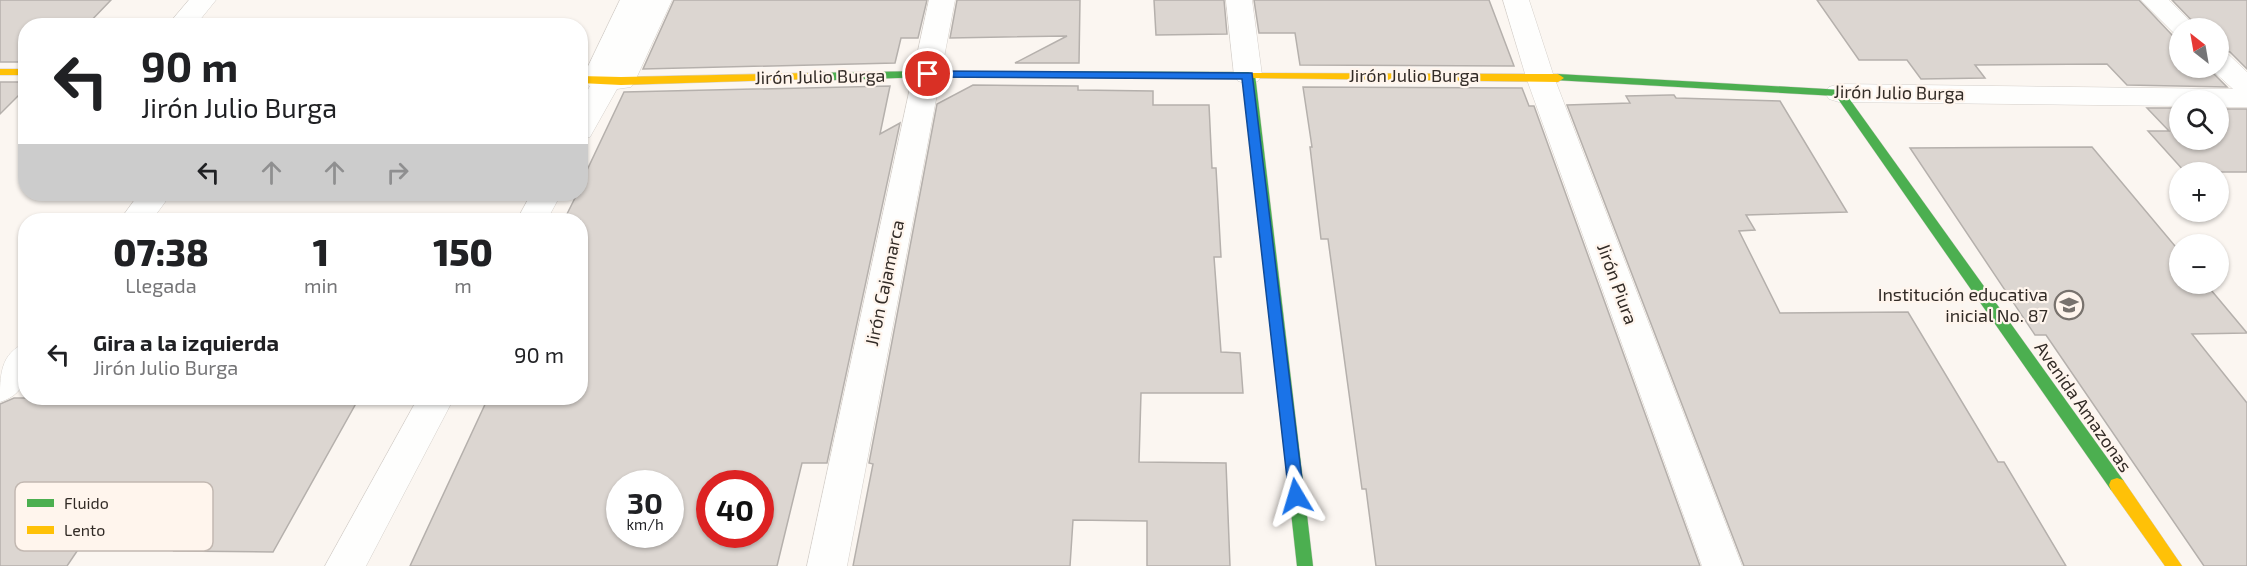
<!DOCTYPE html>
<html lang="es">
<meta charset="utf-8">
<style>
:root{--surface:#fff;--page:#f6f6f6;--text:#202124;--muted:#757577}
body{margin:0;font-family:"Exo 2",sans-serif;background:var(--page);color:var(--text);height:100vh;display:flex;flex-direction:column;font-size:22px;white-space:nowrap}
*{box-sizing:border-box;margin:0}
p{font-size:20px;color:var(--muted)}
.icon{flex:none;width:33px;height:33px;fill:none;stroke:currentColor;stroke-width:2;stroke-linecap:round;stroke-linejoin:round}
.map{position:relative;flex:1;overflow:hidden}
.side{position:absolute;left:18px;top:213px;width:570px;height:192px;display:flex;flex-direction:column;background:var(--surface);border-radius:24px;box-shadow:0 2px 4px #0004}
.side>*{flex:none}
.banner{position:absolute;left:18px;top:18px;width:570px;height:183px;border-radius:24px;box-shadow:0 2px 4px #0004;background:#fff;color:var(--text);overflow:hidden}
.needle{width:39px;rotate:329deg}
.controls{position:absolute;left:2169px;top:18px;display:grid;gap:12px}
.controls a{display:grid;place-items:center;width:60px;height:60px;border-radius:50%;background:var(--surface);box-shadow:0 2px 4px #0004;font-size:30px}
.speed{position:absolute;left:606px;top:470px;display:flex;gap:12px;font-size:30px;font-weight:700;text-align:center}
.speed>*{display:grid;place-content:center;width:78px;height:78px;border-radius:50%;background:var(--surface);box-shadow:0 2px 4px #0004;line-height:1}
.speed small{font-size:15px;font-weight:400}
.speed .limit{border:9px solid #d22;background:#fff;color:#111}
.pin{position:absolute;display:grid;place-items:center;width:51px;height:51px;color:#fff;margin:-26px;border:3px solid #fff;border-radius:50%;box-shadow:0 2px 6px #0007}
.me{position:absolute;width:66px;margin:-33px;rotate:353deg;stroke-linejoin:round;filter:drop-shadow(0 0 4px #0008)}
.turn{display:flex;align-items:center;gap:21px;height:126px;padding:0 24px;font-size:27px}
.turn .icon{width:78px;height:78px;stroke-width:2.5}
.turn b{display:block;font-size:42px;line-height:51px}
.lanes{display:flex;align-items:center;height:57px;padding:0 24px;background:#0003;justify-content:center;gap:30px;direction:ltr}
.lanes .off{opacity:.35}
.eta{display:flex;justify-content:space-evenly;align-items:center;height:102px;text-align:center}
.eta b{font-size:36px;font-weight:800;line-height:42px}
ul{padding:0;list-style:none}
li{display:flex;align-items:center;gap:18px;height:78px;padding:0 24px}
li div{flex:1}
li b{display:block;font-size:22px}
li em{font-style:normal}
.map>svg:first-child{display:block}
.building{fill:#dcd6d1;stroke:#b5b0ac;stroke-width:1.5;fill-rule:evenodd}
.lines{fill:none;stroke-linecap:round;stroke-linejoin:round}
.street-casing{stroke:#d5d0cb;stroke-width:1}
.fast-casing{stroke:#d5d0cb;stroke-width:1}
.slow-casing{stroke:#d5d0cb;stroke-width:1}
.street{fill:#fefefd;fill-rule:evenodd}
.fast{fill:#4caf50;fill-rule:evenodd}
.slow{fill:#ffc107;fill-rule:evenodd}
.route{fill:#1a73e8;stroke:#114b97;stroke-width:1.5}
.labels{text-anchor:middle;stroke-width:4.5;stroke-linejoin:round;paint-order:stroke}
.street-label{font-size:18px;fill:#322b26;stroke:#fff5ed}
.poi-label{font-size:18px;fill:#322b26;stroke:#fff5ed;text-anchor:end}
.key{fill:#fff5ed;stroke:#c2b8b1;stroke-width:1.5}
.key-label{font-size:16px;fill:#322b26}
</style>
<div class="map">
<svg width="2247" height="566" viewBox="0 0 2247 566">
<rect width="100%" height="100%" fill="#fbf6f1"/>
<!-- building -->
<g class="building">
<path d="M0,0H111L86,26H26V62H0Z"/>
<path d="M674,0H927L918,38H901L895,63L643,69Z"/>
<path d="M957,0H1080L1079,63H1015L1067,36L950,38Z"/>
<path d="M1154,0H1224L1227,34L1156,35Z"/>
<path d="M1254,0H1489L1514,66L1300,65L1295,33H1259Z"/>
<path d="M1817,0H2139L2173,36L2180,37V68H2208L2227,87L2127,85L2107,64L1975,65L1985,78L1921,79L1907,60H1859Z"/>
<path d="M2172,0H2247V69L2230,52L2218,50V28H2199Z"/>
<path d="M0,82H26V88L0,114Z"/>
<path d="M973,85L1078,86V90L1153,91V105H1209L1212,168H1216L1221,257H1214L1221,352L1240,353L1243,393H1141L1139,462L1226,463L1230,566H1147V521L1073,520L1070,566H853L873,464L869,463L937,104Z"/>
<path d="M890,86L880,134L900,123L827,463H802L777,566H410L488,398H580V220H564L577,194H580V185L624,92ZM620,483H670V534H620ZM710,483H760V534H710Z"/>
<path d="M1303,87L1522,88L1529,106H1534L1700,566H1376L1366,489H1362L1328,239H1321L1310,147H1312Z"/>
<path d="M1670,95H1674L1676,98L1780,101L1847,212L1746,215L1755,230L1739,231L1780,313L1908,312L1998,462H2004L2066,566H1744L1567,105L1630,103L1626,96Z"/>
<path d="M2147,108H2180V140H2218V109H2247V172H2185L2148,131H2169Z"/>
<path d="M2092,147L2180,252V284H2206L2247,333L2192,334L2247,403V566H2204L2046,335H2035L1910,148Z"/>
<path d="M14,398H359L273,552L174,551L189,526H94L67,566H0V404Z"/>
</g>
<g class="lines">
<!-- street casing -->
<g class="street-casing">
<g id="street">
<path d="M189,0H216L195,26H167Z"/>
<path d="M620,0H646L643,6L646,0H672L635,81L631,87L617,89L590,137L580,139V103L590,86L586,85L582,79Z"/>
<path d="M929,0H955L847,566H807Z"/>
<path d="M1226,0H1252L1262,75L1258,81L1248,84L1238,81L1234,75Z"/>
<path d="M1503,0H1529L1554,77L1742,566H1702L1526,77Z"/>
<path d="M2141,0H2169L2197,28H2180V35L2175,34Z"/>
<path d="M2218,52L2228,54L2247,72V107H2218V100H2180V106L1839,102L1829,99L1825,93L1829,87L1839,84L2233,89L2210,68H2218Z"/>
<path d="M139,194H171L152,220H120Z"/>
<path d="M531,194H561L547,220H517Z"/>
<path d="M26,343C26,370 31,392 0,402C0,375 0,353 26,343Z"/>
<path d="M418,398H454L366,566H325Z"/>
</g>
</g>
<!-- fast casing -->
<g class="fast-casing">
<g id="fast">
<path d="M928,71L1248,72L1255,74L1313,566H1297L1243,79L928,77L807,81L801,77L807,73Z"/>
<path d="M1558,74L1843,90L2123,480L2125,485L2123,490L2117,492L2111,490L1836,96L1554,80L1552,78Z"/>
</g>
</g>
<!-- slow casing -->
<g class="slow-casing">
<g id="slow">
<rect x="0" y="69" width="26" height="6"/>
<path d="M807,73L811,75V79L621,85L580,83V76L621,77Z"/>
<path d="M1251,73L1558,74L1564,78L1558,82L1247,78V74Z"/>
<path d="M2117,478L2123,480L2182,566H2165L2111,490L2109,485L2111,480Z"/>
</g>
</g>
<!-- street -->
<use href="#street" class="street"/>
<!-- fast -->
<use href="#fast" class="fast"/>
<!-- slow -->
<use href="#slow" class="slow"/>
</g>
<!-- route -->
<path class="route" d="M928,71L1252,73L1304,496L1302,501L1296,503L1291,501L1289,496L1242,79L924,77L922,74Z"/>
<!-- icons -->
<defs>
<g id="school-ring" transform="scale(1.5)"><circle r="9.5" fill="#fff5ed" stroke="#78726d" stroke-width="1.5"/><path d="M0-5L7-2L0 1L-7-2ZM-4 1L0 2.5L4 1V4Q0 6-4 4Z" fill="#78726d"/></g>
</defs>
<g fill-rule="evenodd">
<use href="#school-ring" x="2069" y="305"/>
</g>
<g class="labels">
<!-- street labels -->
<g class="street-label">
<text x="1414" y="82">Jirón Julio Burga</text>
<text transform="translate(820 77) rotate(-1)" y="6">Jirón Julio Burga</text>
<text transform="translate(1899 93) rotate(1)" y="6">Jirón Julio Burga</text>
<text transform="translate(885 283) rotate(-78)" y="6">Jirón Cajamarca</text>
<text transform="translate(1617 284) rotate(70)" y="6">Jirón Piura</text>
<text transform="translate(2083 407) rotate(55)" y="6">Avenida Amazonas</text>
</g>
<!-- poi labels -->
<g class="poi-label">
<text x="2048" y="301">Institución educativa<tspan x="2048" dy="21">inicial No. 87</tspan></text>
</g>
</g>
<!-- legend -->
<rect x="15" y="482" width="198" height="69" rx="9" class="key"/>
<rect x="27" y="499" width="27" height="8" fill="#4caf50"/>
<rect x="27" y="526" width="27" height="8" fill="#ffc107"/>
<g class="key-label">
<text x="64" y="509">Fluido</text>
<text x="64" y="536">Lento</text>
</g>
</svg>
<div class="controls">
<a><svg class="needle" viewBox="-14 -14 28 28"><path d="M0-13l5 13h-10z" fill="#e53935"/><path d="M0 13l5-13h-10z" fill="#757577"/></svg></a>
<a><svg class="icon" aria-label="search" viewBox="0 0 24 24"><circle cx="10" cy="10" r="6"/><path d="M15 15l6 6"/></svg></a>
<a>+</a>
<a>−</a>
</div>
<div class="speed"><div>30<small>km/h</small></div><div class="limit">40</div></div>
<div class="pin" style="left:928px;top:74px;background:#d93025"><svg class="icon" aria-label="arrive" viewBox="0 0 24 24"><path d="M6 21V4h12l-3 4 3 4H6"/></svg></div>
<svg class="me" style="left:1296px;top:496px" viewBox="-20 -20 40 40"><path d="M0-17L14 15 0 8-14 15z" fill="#1a73e8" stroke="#fff" stroke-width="4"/></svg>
<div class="banner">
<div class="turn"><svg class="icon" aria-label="left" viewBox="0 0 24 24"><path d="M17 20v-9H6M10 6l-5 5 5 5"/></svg><div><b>90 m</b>Jirón Julio Burga</div></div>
<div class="lanes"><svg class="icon" aria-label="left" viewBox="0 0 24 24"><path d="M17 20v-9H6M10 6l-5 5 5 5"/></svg><svg class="icon off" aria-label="ahead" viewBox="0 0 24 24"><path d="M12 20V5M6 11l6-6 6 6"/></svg><svg class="icon off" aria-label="ahead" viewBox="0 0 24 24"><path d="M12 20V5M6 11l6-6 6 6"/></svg><svg class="icon off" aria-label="right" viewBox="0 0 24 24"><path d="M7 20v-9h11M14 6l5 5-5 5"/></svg></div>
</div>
<section class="side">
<div class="eta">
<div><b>07:38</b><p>Llegada</p></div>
<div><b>1</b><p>min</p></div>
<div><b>150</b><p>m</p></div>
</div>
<ul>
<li><svg class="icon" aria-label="left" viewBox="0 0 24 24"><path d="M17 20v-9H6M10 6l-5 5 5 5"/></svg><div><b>Gira a la izquierda</b><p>Jirón Julio Burga</p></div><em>90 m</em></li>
</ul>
</section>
</div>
